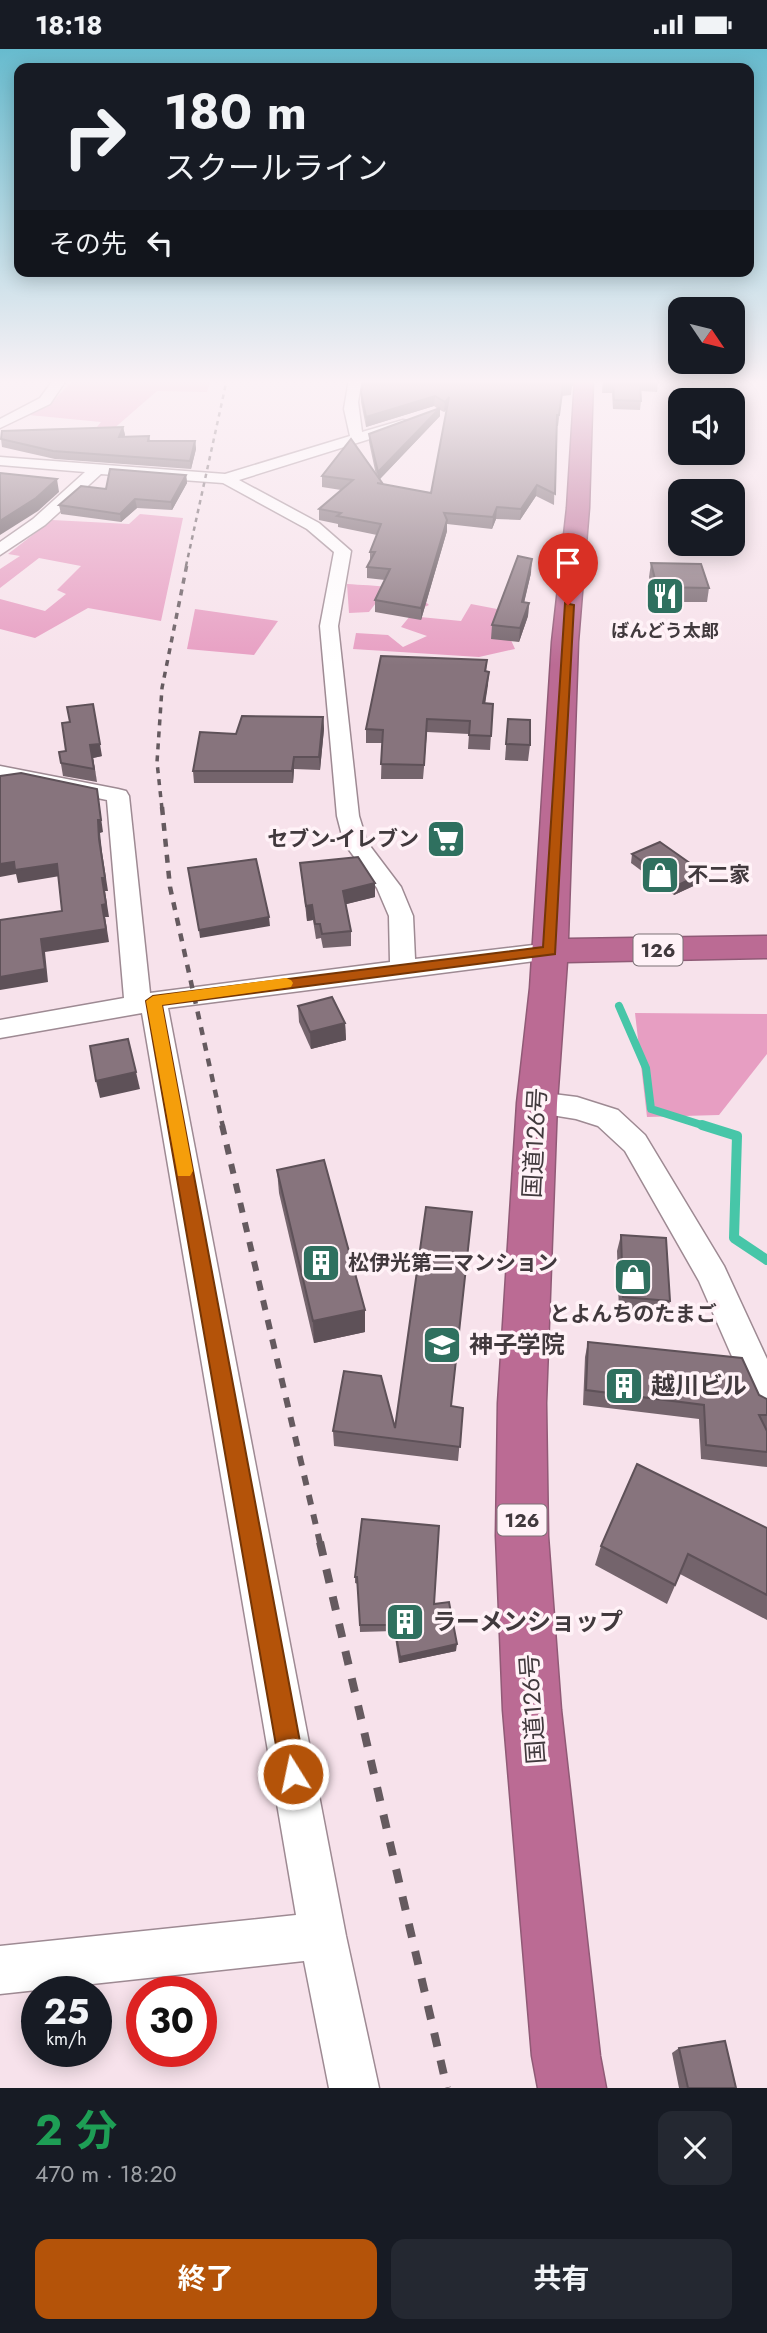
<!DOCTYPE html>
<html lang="ja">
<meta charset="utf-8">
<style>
:root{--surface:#171b24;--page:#242831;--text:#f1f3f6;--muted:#9ea1a6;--accent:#b45309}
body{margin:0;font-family:Jost,"Noto Sans JP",sans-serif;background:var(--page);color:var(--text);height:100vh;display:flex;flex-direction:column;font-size:26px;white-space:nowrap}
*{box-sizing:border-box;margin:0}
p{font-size:23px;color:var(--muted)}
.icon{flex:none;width:38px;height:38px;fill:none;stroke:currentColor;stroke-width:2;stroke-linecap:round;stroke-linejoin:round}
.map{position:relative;height:2039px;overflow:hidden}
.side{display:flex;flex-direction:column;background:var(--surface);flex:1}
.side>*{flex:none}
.top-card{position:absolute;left:14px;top:14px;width:740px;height:214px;border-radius:14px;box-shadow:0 4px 18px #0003;background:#171b24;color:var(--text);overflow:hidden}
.needle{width:46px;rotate:125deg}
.fabs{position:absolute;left:668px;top:248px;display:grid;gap:14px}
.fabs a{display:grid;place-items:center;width:77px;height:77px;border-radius:14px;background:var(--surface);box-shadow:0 4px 18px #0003;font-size:35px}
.speed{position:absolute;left:21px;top:1927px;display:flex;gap:14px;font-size:35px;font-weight:700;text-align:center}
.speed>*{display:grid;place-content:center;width:91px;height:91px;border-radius:50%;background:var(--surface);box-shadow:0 4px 18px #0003;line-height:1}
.speed small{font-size:18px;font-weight:400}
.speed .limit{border:10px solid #d22;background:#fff;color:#111}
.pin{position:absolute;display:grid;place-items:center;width:60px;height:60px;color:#fff;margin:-72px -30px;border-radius:50% 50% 50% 0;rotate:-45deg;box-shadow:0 0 7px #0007}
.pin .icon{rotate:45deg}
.me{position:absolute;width:77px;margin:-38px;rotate:350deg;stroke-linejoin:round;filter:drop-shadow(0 0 5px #0008)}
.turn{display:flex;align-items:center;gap:24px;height:147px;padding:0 35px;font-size:32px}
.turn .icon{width:91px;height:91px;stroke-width:2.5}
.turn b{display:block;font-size:49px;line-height:60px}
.then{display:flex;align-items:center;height:66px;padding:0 35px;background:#0003;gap:14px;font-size:26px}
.round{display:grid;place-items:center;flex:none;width:74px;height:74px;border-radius:14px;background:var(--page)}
.overview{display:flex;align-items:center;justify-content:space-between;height:119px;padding:0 35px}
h1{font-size:42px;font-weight:700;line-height:52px;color:#1e9e55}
.button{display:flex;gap:14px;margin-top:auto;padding:14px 35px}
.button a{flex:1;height:80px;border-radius:14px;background:var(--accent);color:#fff;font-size:28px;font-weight:700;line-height:80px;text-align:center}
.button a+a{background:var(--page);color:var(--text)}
.status{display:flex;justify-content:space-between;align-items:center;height:49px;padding:0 35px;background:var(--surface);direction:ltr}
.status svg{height:19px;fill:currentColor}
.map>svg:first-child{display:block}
.green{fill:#e79ec2}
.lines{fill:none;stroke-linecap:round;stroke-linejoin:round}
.stream-far1{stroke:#47c6a8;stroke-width:8}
.stream{stroke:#47c6a8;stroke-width:10}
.minor-casing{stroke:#9e8a93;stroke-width:3}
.highway-casing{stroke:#905a76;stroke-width:3}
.minor{fill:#fff;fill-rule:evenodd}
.highway{fill:#bb6b94;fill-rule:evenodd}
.rail-far4{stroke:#655a5f;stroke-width:2.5;stroke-dasharray:4.5 4.5;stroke-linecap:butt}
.rail-far3{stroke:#655a5f;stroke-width:3.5;stroke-dasharray:6 6;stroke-linecap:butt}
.rail-far2{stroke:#655a5f;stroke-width:4.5;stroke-dasharray:8 8;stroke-linecap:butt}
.rail-far1{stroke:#655a5f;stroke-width:6;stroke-dasharray:10 10;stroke-linecap:butt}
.rail{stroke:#655a5f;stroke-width:8;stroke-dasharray:14 14;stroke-linecap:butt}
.wall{fill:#74646c;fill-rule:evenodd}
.shaded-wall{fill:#5e5158}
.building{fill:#87747d;stroke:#5e5158;stroke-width:2}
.route{fill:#b45309;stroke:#753606;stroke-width:2}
.slow{fill:#f59e0b}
.labels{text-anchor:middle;stroke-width:7;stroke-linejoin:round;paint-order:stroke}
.far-poi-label{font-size:18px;font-weight:bold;fill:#41393d;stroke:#fff2f7}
.shield{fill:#fff2f7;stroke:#7a7075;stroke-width:2}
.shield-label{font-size:19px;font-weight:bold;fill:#41393d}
.poi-label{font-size:21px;font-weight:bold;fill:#41393d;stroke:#fff2f7;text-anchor:start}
.near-street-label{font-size:24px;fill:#41393d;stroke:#fff2f7}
.near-poi-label{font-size:24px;font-weight:bold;fill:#41393d;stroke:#fff2f7;text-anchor:start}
</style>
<div class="status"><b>18:18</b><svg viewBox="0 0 49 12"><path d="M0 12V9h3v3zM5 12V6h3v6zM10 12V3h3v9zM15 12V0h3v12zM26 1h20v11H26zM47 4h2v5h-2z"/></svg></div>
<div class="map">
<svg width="767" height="2039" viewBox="0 0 767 2039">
<rect width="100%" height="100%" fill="#f7e2eb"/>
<!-- green -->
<g class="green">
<path d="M74,330H211L207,343L157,342L103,389L89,388L101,373L29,366L52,353Z"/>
<path d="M140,465L183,469L161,572L88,559L35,589L0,580V550L45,562L66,545L57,541L81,517L39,509L0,539V520L20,507L8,505L52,471L129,475Z"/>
<path d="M347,535C374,537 411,536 429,556L416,562L385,542L369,563L349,564Z"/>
<path d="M471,555L497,560L515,600L479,608L353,600L356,584L388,586L403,598L427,587L401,578L410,567L461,572Z"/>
<path d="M195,560L278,572L254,606L187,600Z"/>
<path d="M635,964L767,965V1005L719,1066L647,1068Z"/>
</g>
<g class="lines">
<!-- stream-far1 -->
<path class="stream-far1" d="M619,957L646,1019L651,1060L708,1078"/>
<!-- stream -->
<path class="stream" d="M702,1076L737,1087L734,1189L767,1211"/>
<!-- minor casing -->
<g class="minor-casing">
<g id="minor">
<path d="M54,330H67L50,355L0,379V370L40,349Z"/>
<path d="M349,330H362L358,353L362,383L403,371L408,372V378L239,431L319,474L351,502L338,577L359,767L367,793L401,838L413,867L415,910L550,894L559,896L563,902L559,908L550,910L168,959L346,1887L379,2039H329L304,1912L0,1945V1897L296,1866L142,964L0,989V971L124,949L107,751L0,729V717L118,740L126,742L129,747L150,944L390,913L389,867L377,839L344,794L337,767L320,577L334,503L307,480L223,434L101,425L45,476L0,506V493L33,470L85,423L0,416V408L225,425L350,387L344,360Z"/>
<path d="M537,1043L577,1048L618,1061L645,1086L724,1217L767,1310V1365L755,1360L699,1232L625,1102L598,1077L576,1070L527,1062L523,1054L527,1046Z"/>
</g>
</g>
<!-- highway casing -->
<g class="highway-casing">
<path id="highway" d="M575,330H593L589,459L578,593L568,890L767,887V909L567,913L557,1054L546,1354L548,1487L561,1661L600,2007L606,2039H538L532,2007L503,1661L496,1487L498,1354L517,1054L530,939L552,593L567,459Z"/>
</g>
<!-- minor -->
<use href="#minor" class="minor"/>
<!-- highway -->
<use href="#highway" class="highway"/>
<!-- rail-far4 -->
<path class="rail-far4" d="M186,517L227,330"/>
<!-- rail-far3 -->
<path class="rail-far3" d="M162,760L157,713L162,639L187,515"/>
<!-- rail-far2 -->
<path class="rail-far2" d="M162,758L170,838L223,1078"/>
<!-- rail-far1 -->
<path class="rail-far1" d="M222,1076L320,1494"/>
<!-- rail -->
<path class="rail" d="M320,1493L447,2039"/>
</g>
<!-- wall -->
<g class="wall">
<path d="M573,330L571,346L562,347L558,377H556L554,456L536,447L520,471L496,470L492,480L447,475V482L421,571L375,563V551L385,531L367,529V518L370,512V503L377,486L338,478V475L319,471V460L341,441L322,438V427L376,426L369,393V385L438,360L434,357L366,378L361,353V343ZM447,360L431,444L383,435L380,430L440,367V361L444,363Z"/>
<path d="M603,330L658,334L657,343L641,342V352L640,361L613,360L612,344H602Z"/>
<path d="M123,378L125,386L124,388L149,387L150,392H195L196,400L191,420L55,410L2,398L1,390Z"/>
<path d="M186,426L187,434L172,461L137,459L121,473L61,465L59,456L106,440Z"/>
<path d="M651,514L709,539L707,553H655L649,528Z"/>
<path d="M531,524L524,553L529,554L528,567L519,593L491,590L492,576Z"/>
<path d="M487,611L486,623H489L485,654L493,655L490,701L468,700L469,685L427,683L423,730H381L382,694H366V680Z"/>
<path d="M323,668L324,680L320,721L294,720L293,734H194L193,722L236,685Z"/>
<path d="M508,670L530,696L528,712L505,711Z"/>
<path d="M59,703L102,707L93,709L97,733L63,727Z"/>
<path d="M632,805L704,824L702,833L674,846L631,814Z"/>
<path d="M300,814L375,848L346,855L351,882V897L323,899L321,889L316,890L313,871L307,872Z"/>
<path d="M298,957L345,974L346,991L311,1000L299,973Z"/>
<path d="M277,1121L365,1261V1283L314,1294L279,1144Z"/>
<path d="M621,1186L670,1252L666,1268L619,1264L617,1202Z"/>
<path d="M588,1293L759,1346L767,1350V1418L701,1410L699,1370L583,1356L585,1308Z"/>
<path d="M451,1357L463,1359L458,1412L334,1397L333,1382L395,1379Z"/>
<path d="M362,1470L434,1555L456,1602L399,1614L394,1582L360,1583L358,1535L355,1534V1528Z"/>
<path d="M767,1479V1571L680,1525L667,1555L595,1516L601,1497Z"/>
<path d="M679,1999L736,2039H679L672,2004Z"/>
</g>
<!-- shaded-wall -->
<g class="shaded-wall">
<path d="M435,347L434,357L366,378V368Z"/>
<path d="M449,348V358L444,363L445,353Z"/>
<path d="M440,359V367L378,432V423Z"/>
<path d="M123,378L125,386L121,396L119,388Z"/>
<path d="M195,392L196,400L191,420L190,412Z"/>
<path d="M186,426L187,434L172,461L171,453Z"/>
<path d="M57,430L59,443L38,462L0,486V472Z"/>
<path d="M537,436L536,447L520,471L521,460Z"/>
<path d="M135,450L137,459L121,473L120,465Z"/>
<path d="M497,458L496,470L492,480L493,468Z"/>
<path d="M447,471V482L421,571V559Z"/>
<path d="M532,510L531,524L521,567L522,553Z"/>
<path d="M529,554L528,567L519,593L520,579Z"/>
<path d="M489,623L488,636L483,668V654Z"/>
<path d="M93,655L102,707L93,709L97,733L90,696Z"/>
<path d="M323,668L324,680L320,721L319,708Z"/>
<path d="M294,708V720L293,734L292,722Z"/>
<path d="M97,740L103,783L100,784L102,803L108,842H105L109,868H105L109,893L45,903L48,933L0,941V928L41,890L102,856V829L98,771Z"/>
<path d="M14,813L57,815L60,827L18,834L16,825L0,828V815Z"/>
<path d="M704,824L702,833L674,846L676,837Z"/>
<path d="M375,834V848L343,856V842Z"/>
<path d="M312,856L313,871L307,872L306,857Z"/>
<path d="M269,868L270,877L200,889L199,881Z"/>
<path d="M345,974L346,991L311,1000L310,983Z"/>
<path d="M136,1023L140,1040L100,1049L96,1032Z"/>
<path d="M365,1261V1283L314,1294L313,1272Z"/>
<path d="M457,1595L456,1602L399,1614L400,1608Z"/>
</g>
<!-- building -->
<g class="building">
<path d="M363,330H573L572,336L563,337L559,366H557L555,445L537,436L521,460L497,458L493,468L444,464L447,471L421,559L375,551L390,520L367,518L375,503H370L381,475L337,467L341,464L319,460L353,431L322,427L351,390L383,435L377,434L431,444L449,348L445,353L435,347L366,368L361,343Z"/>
<path d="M604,330H658V334L640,333L641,352L614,351L613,335L604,336Z"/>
<path d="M440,359L378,423L369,385Z"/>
<path d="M123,378L119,388L149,387L148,392H195L190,412L53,402L1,390L2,382Z"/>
<path d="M110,420L186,426L171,453L135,450L120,465L59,456L81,437L106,440Z"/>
<path d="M0,424L57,430L36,449L0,472Z"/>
<path d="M518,507L532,510L522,553L529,554L520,579L492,576Z"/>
<path d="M651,514L701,515L709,539L657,538Z"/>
<path d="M381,607L487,611L485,622L489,623L483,654L493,655L491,687L469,686L470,672L427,670L424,716L381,715L383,681L366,680Z"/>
<path d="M93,655L100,695L90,696L94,720L61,714L59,703L66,702L62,674L70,673L67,658Z"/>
<path d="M242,667L323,668L319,708H294L292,722H193L200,683L236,685Z"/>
<path d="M508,670L530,671V696L506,695Z"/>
<path d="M21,724L97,740L101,771H98L99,790L105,829H102L106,855L102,856L106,880L41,890L45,920L0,928V871L62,862L57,815L15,821L14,813L0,815V727Z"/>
<path d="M660,793L704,824L676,837L632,805Z"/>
<path d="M358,808L375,834L343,842L351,882L322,885L320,875H315L312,856L306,857L300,814Z"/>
<path d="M256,810L269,868L199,881L188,819Z"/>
<path d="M332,948L345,974L310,983L298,957Z"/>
<path d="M128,990L136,1023L96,1032L90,997Z"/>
<path d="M324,1111L365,1261L313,1272L277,1121Z"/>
<path d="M426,1158L472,1163L451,1357L463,1359L460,1398L333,1382L344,1322L381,1327L395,1379Z"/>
<path d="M621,1186L666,1189L670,1252L623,1248Z"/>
<path d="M588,1293L742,1309L759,1346L767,1350V1366H759L767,1382V1403L706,1396L704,1356L586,1341Z"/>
<path d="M637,1415L767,1479V1546L688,1505L675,1536L601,1497Z"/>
<path d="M362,1470L439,1477L434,1555L449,1553L457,1595L400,1608L394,1576H360L357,1528H355Z"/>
<path d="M725,1992L736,2039H688L679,1999Z"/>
</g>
<!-- sky -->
<linearGradient id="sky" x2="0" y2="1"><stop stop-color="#67bbce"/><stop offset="0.54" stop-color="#fbf2f6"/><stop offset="1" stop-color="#fbf2f6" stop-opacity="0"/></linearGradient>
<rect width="767" height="616" fill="url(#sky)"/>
<!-- route -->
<path class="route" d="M565,554L574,556L555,905L162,956L306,1725L302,1734L293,1737L285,1734L281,1725L146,952L153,947L543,898Z"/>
<!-- slow -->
<path class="slow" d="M286,929L291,931L293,934L291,938L162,956L193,1122L190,1127H178L146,952L153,947Z"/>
<!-- icons -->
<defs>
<g id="restaurant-square" transform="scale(2.0125)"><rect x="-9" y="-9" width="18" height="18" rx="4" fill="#2f705f" stroke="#fff2f7"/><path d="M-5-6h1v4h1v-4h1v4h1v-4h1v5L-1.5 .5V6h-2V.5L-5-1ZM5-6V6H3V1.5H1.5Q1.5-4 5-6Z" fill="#fff"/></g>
<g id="supermarket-square" transform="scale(2.0125)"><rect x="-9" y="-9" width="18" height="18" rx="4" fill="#2f705f" stroke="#fff2f7"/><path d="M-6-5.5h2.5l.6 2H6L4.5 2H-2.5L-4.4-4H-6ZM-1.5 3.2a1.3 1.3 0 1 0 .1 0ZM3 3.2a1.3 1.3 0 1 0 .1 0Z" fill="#fff"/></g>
<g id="shop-square" transform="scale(2.0125)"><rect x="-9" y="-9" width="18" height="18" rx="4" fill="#2f705f" stroke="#fff2f7"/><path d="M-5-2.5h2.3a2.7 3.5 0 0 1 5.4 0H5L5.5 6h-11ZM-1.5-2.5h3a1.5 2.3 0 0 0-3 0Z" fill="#fff"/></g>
<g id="building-square" transform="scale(2.0125)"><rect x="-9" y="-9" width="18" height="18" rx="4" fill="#2f705f" stroke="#fff2f7"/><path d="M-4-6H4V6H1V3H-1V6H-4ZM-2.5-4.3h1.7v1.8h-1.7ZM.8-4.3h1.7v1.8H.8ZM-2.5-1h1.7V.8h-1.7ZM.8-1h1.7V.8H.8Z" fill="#fff"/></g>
<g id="school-square" transform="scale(2.0125)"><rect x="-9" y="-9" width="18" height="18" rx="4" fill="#2f705f" stroke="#fff2f7"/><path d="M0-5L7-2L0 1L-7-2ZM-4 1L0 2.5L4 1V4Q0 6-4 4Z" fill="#fff"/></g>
</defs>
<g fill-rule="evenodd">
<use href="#restaurant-square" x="665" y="547"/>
<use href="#supermarket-square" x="446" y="790"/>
<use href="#shop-square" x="660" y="826"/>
<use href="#building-square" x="321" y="1214"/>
<use href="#shop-square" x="633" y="1228"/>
<use href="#school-square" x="442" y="1296"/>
<use href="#building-square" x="624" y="1337"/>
<use href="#building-square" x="405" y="1573"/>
</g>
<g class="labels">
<!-- far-poi labels -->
<g class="far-poi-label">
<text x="665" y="588">ばんどう太郎</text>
</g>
<!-- shield labels -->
<g class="shield">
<rect x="633.5" y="885.5" width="49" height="31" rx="5"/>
<rect x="497.5" y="1455.5" width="49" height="31" rx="5"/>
</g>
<g class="shield-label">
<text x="658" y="908">126</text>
<text x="522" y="1478">126</text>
</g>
<!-- poi labels -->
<g class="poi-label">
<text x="419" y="797" text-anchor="end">セブン-イレブン</text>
<text x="687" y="833">不二家</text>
<text x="348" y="1221">松伊光第二マンション</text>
<text x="633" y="1272" text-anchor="middle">とよんちのたまご</text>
</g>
<!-- near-street labels -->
<g class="near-street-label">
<text transform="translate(535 1094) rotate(-87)" y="8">国道126号</text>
<text transform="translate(533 1660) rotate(-94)" y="8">国道126号</text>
</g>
<!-- near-poi labels -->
<g class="near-poi-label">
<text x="469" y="1304">神子学院</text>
<text x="651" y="1345">越川ビル</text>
<text x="432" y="1581">ラーメンショップ</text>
</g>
</g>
</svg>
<div class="fabs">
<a><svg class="needle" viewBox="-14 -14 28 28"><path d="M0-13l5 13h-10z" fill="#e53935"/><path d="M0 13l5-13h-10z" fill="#9ea1a6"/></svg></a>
<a><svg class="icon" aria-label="sound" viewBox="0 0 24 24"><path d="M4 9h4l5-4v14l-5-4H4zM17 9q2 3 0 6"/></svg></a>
<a><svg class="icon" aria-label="layers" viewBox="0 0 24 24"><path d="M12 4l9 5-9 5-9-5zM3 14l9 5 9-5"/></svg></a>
</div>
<div class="speed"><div>25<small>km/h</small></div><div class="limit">30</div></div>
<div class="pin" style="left:568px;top:556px;background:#d93025"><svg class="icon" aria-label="arrive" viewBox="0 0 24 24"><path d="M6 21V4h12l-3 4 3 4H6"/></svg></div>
<svg class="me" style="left:293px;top:1725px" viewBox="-20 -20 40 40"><circle r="17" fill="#b45309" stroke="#fff" stroke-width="3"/><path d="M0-11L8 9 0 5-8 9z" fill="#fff"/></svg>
<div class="top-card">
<div class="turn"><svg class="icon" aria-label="right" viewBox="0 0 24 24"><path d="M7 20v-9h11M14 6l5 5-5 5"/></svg><div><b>180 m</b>スクールライン</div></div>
<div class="then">その先<svg class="icon" aria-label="left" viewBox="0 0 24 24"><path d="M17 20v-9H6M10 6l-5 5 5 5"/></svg></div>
</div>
</div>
<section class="side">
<div class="overview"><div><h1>2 分</h1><p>470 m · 18:20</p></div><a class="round"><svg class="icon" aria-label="close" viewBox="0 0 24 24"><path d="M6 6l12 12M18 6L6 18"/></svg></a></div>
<div class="button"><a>終了</a><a>共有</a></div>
</section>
